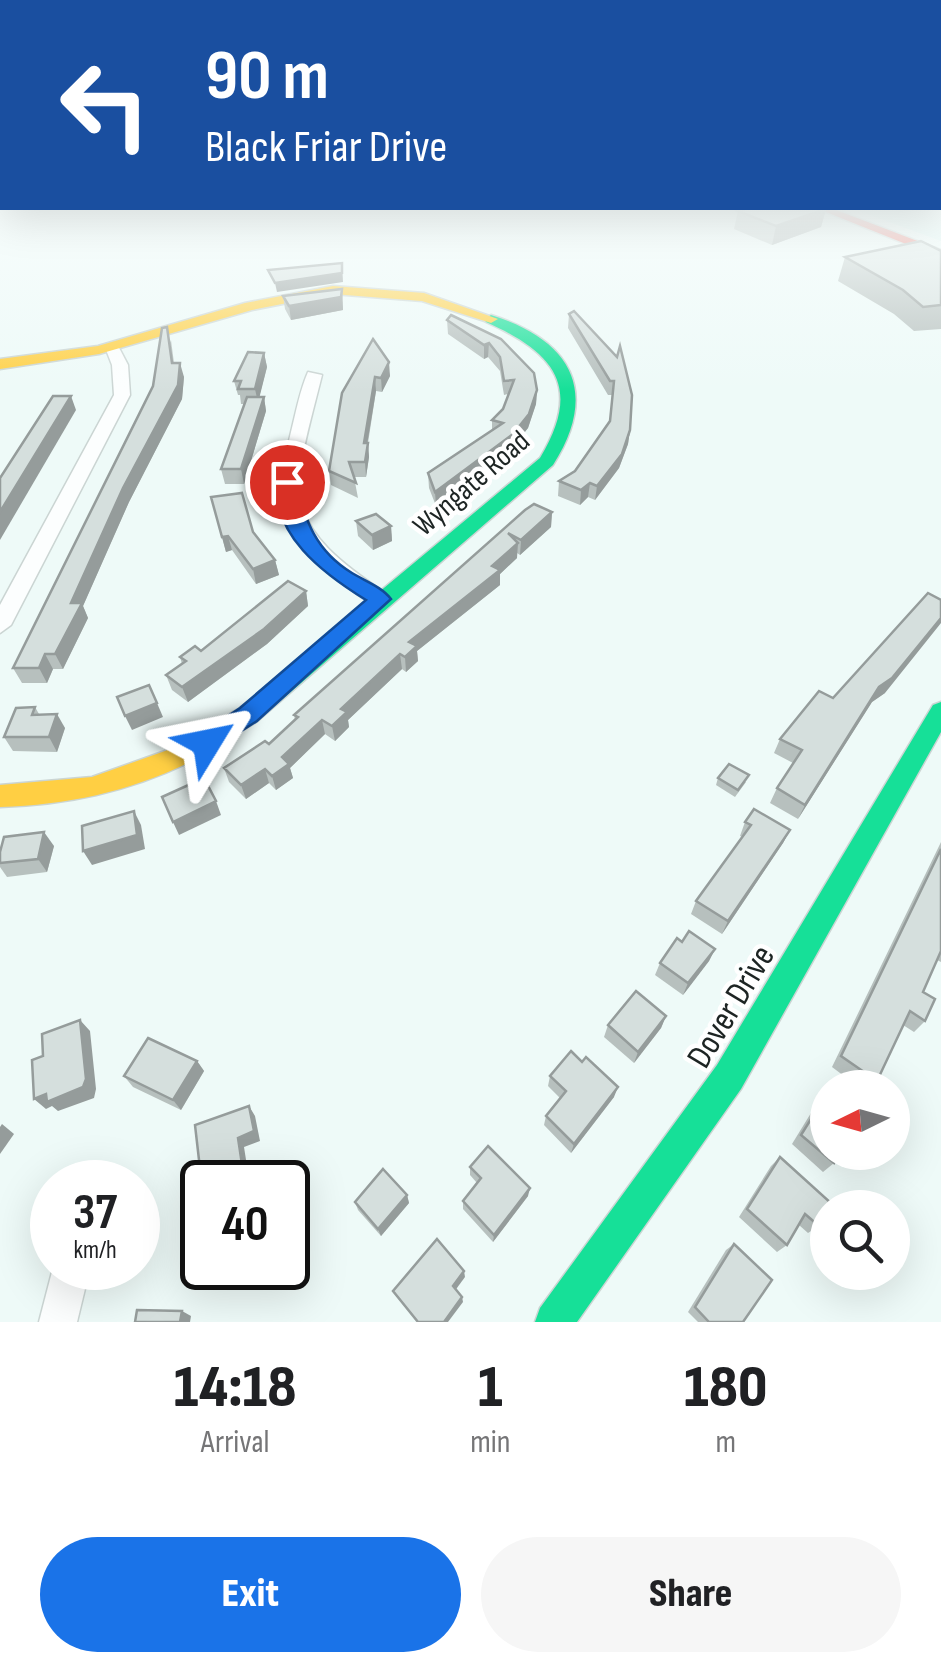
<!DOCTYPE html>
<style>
:root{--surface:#fff;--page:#f6f6f6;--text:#202124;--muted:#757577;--accent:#1a73e8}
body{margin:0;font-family:"Sofia Sans Condensed",sans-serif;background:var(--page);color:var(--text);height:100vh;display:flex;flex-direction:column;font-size:38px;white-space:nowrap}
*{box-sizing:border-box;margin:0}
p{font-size:32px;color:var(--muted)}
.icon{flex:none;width:55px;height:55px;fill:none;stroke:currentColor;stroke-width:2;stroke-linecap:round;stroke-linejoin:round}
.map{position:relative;height:1322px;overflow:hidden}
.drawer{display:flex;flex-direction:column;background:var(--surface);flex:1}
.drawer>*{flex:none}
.hud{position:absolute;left:0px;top:0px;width:942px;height:210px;box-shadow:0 10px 40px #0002;background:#1a4fa0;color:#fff;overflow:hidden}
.needle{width:65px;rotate:265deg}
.fabs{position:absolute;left:810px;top:1070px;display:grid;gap:20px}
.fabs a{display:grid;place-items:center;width:100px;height:100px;border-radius:50%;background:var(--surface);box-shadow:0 10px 40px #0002;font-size:50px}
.speed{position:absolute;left:30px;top:1160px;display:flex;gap:20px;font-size:50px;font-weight:700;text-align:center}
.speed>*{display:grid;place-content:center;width:130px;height:130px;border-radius:50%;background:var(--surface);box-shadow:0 10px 40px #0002;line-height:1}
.speed small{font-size:25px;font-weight:400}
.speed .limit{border:5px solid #111;border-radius:15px;background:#fff;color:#111}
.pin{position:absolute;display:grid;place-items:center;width:85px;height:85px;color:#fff;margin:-42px;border:5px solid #fff;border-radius:50%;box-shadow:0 2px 10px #0007}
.me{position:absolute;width:110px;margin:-55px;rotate:55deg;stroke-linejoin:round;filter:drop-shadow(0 0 8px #0008)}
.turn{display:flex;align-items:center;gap:35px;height:210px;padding:0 40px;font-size:45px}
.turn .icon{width:130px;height:130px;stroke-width:2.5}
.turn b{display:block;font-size:70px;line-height:85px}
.eta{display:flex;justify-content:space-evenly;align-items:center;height:170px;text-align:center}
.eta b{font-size:60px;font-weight:800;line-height:70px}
.cta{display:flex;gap:20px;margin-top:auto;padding:20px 40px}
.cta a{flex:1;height:115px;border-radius:60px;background:var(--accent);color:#fff;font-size:40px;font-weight:800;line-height:115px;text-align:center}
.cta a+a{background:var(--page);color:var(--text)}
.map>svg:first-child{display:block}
.green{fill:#d8f6f2}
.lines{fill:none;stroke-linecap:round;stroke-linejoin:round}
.street-casing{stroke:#cbd5d3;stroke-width:3}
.fast-casing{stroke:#cbd5d3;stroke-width:3}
.slow-casing{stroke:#cbd5d3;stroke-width:3}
.jam-casing{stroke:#cbd5d3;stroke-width:3}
.street{fill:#fcfefe;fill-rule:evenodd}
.fast{fill:#16e098;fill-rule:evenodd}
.slow{fill:#ffcf43;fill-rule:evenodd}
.jam{fill:#f24e42;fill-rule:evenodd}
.wall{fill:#b7c0be}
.shaded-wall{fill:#959c9b}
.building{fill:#d5dfdd;stroke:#959c9b;stroke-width:2.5}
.route{fill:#1a73e8;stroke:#114b97;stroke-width:2.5}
.labels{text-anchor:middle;stroke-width:9;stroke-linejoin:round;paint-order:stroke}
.street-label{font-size:30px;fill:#1d2423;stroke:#fff}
.near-street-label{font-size:35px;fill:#1d2423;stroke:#fff}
</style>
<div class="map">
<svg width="941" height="1322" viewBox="0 0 941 1322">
<rect width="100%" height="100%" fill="#eefaf8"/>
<!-- green -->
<path class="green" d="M941,206V241L851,208H940Z"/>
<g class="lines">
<!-- street casing -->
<g class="street-casing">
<g id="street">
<path d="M112,343L117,344L128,365L130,395L11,625L0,633V605L114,395L112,365L105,347Z"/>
<path d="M308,372L322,375C292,495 275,520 387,594L391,599L387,604C372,608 359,595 346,586C283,544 273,503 291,432C296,412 300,390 308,372Z"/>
<path d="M53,1268H90L77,1322H39Z"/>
</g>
</g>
<!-- fast casing -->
<g class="fast-casing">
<g id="fast">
<path d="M491,315C571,340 600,391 553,465L256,722L188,763L179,766L170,763L167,756L170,749L240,708L540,458C583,387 555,353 486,322L484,319Z"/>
<path d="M941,702V732L741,1089L577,1322H535L540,1308L717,1065L933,705Z"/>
</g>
</g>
<!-- slow casing -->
<g class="slow-casing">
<g id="slow">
<path d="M333,286L424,293L498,319L491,323L422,301L333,294L252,310L99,354L0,369V359L98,346L245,303Z"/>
<path d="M179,746L188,749L191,756L188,763C127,792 67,805 0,807V785L92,777Z"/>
</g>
</g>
<!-- jam casing -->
<g class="jam-casing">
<path id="jam" d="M816,208H831L941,250V258Z"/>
</g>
<!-- street -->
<use href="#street" class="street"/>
<!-- fast -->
<use href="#fast" class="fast"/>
<!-- slow -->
<use href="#slow" class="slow"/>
<!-- jam -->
<use href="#jam" class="jam"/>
</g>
<!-- wall -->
<g class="wall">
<path d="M826,209L821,227L772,245L734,229L738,211Z"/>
<path d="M941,251V329L914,331L894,314L838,281L845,257Z"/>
<path d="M342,289L343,310L291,320L285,309L283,296Z"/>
<path d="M569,314L617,357L630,430L628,444L619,468L595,500L588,497L580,505L558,496L559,481L575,471L610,422L612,395H608L568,328Z"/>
<path d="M447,320L501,339L537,390L536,404L528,428L512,448L436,506L429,488L428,473L492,430V420L503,409L508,394L504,395L500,371L488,357L484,359L448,334Z"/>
<path d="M373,339L390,376L382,392L376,391L368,443L369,457L366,477H354L358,498L331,485L329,471Z"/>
<path d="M171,340L174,363L184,377L182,399L129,502L83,606L88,618L63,669H53L47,683H22L13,668L153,386Z"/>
<path d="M264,353L267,367L259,397H264L266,411L244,484H225L221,469L244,404H241L240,395H238L234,381Z"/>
<path d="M211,497L253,532L275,560L279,575L256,584L232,550L226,552Z"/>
<path d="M525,510L552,512L551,527L520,555L517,553V558L500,574V585L417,651L418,661L406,672L402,669L348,720L349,727L335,741L325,734L290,768L293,778L276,790L269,783L246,799L229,782L224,768L269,744L295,720L294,715Z"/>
<path d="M356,521L391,526L392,541L373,550L358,536Z"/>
<path d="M306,591L308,606L267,644L188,702L172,690L166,675L182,664L180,657L201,651Z"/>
<path d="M885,693L872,702L798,819L770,803L777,788L793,763L774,753L780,739L833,698Z"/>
<path d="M35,707L39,714L65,728L57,752L13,751L4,737Z"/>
<path d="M718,778L746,782L735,797L716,785Z"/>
<path d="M745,822L790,830L783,843L722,934L691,914L696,901L743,837L740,836Z"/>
<path d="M941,842V962L937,960L923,992L925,1021L914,1032L903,1025L877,1081L871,1088H860L832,1067Z"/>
<path d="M54,846L47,872L7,877L0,867V852Z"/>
<path d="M715,949L709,961L683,995L655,975L660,963Z"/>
<path d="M666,1016L661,1028L634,1063L604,1037L608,1025Z"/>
<path d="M197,1061L204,1071L181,1110L133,1087L124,1076Z"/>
<path d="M582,1062L614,1097L571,1153L544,1125L546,1116L560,1098L548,1086L550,1076Z"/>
<path d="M828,1090V1152L834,1163L823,1172L792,1144L822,1095Z"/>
<path d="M780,1157L819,1226L808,1233L799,1225L787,1245L777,1252L739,1217L771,1166Z"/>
<path d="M470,1167L528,1196L493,1242L463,1209V1201L477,1183L470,1175Z"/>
<path d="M407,1195L409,1203L381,1236L358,1210L355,1202Z"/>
<path d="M734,1244L743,1322H698L688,1312L726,1250Z"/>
</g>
<!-- shaded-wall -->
<g class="shaded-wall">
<path d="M826,209L821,227L772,245L776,226Z"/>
<path d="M342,263L343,282L277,292L275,283Z"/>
<path d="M342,289L343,310L291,320L289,306Z"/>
<path d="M489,343L488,357L484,359V345Z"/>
<path d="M264,353L267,367L258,403L255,389Z"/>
<path d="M389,362L390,376L382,392L381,378Z"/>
<path d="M180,363L184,377L182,399L129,502L83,606L88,618L63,669L55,654L71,603Z"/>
<path d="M375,377L376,391L365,457L364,443Z"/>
<path d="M537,390L536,404L528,428L512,448L436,506L435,492Z"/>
<path d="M71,396L76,410L0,540V512Z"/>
<path d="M264,397L266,411L244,484L241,469Z"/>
<path d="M630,430L628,444L619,468L595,500L597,486Z"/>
<path d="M368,443L369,457L366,477L365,462Z"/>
<path d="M590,483L588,497L580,505L581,490Z"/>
<path d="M552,512L551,527L520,555L521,540Z"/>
<path d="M391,526L392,541L373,550L372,535Z"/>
<path d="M228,536L232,550L226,552L222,537Z"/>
<path d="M518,543L517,558L500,574V585L417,651L418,661L406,672L405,657L409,642Z"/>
<path d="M275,560L279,575L256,584L253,569Z"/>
<path d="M306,591L308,606L267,644L188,702L182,687Z"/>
<path d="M941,618V623L885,693L872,702L798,819L805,805L879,687Z"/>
<path d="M45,654L53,669L47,683L39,668Z"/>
<path d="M400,654L402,669L348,720L349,727L335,741L332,726L341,709Z"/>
<path d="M157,703L163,717L132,730L125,716Z"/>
<path d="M57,714L65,728L57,752L49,737Z"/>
<path d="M322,720L325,734L290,768L293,778L276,790L272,776L282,757Z"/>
<path d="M265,769L269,783L246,799L241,785Z"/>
<path d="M216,801L221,815L179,835L173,822Z"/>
<path d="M134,811L141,825L145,849L92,865L83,851Z"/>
<path d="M790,830L783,843L722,934L728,921Z"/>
<path d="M44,832L54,846L47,872L38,859Z"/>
<path d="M715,949L709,961L683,995L688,983Z"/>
<path d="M666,1016L661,1028L634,1063L638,1052Z"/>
<path d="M80,1020L90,1031L96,1089L94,1098L58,1111L52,1106L46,1109L34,1099L46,1094Z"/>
<path d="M197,1061L204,1071L181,1110L173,1100Z"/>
<path d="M618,1087L614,1097L571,1153L574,1144Z"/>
<path d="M249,1106L255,1116L260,1141L244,1147L249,1179L240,1182H212L238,1138Z"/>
<path d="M2,1124L14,1134L0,1154V1127Z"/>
<path d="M530,1188L528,1196L493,1242L494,1235Z"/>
<path d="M407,1195L409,1203L381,1236L378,1229Z"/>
<path d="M464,1271L465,1277L454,1292L453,1286Z"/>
<path d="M462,1297L463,1302L448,1322H444Z"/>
<path d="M182,1311L191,1316L190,1322H180Z"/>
</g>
<!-- building -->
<g class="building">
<path d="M749,208H822L826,209L776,226L738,211Z"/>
<path d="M921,241L941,251V305L923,307L903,290L845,257Z"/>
<path d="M342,263V273L275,283L268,270Z"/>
<path d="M342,289L341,297L289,306L283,296Z"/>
<path d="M574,311L617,357L620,346L632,395L630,430L622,454L597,486L590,483L581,490L559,481L575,471L610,421L614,381H610L569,314Z"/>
<path d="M451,315L501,339L534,373L537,390L529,414L513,434L435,492L428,473L503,423L492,420L503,409L514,380L504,381L500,357L489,343L484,345L447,320Z"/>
<path d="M167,327L172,363H180L178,385L123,488L71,603H82L55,654H45L39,668H13L153,386L162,328Z"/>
<path d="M373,339L389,362L381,378L375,377L364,443H368L365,462H349L356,483L329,471L342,393Z"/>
<path d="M248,352L264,353L255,389H238L241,381H234Z"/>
<path d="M53,396H71L0,512V478Z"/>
<path d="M247,397H264L241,469H221Z"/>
<path d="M242,493L253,532L275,560L253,569L228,536L222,537L211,497Z"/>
<path d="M534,504L552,512L521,540L508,533L518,543L492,566L500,570L409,642L417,646L405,657L400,654L341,709L347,712L332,726L322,720L282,757L289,764L272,776L265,769L241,785L224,768L265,741L269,744L298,717L294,715L525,510Z"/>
<path d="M376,514L391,526L372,535L356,521Z"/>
<path d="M288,581L306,591L264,629L182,687L166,675L186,661L180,657L195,646L201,651Z"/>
<path d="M928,593L941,600V618L892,678L879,687L805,805L777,788L802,750L780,739L819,691L833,698Z"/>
<path d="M149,685L157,703L125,716L117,697Z"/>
<path d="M35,707L32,715L57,714L49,737H4L16,708Z"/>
<path d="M729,764L749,775L738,790L718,778Z"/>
<path d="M204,778L216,801L173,822L162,797Z"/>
<path d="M754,809L790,830L728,921L696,901L751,825L745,822Z"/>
<path d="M134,811L137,835L83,851L82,826Z"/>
<path d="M44,832L38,859L0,863V852L4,837Z"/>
<path d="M941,849V951L923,992L935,999L925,1021L910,1011L877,1081L841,1056Z"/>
<path d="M689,931L715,949L688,983L660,963L677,938L682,942Z"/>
<path d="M636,991L666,1016L638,1052L608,1025Z"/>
<path d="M80,1020L86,1079L83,1087L47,1102L46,1094L34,1099L32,1060L43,1056L42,1034Z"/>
<path d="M148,1038L197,1061L173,1100L124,1076Z"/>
<path d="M571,1051L582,1062L586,1057L618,1087L574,1144L546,1116L566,1091L550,1076Z"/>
<path d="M828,1092V1152H839L834,1163L801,1135Z"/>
<path d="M249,1106L254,1131L238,1138L243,1171L212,1182H202V1186L195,1125Z"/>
<path d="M488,1146L530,1188L494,1235L463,1201L481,1178L470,1167Z"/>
<path d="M780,1157L832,1204L830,1208H828V1211L819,1226L805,1214L787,1245L747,1209Z"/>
<path d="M383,1169L407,1195L378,1229L355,1202Z"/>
<path d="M437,1239L464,1271L453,1286L462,1297L444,1322H418L393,1291Z"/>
<path d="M734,1244L772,1280L743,1322H709L695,1307Z"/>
<path d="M137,1310L182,1311L180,1322H135Z"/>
</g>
<!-- sky -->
<linearGradient id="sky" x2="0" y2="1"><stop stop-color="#8abad8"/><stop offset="0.53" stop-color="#f7fdfc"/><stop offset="1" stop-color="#f7fdfc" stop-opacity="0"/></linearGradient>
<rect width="941" height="391" fill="url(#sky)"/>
<!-- route -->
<path class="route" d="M281,478L296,482C305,521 316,551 352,573C365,581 382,587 391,599L257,721L207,753L195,743L198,736L240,708L366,600C327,576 265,532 281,478Z"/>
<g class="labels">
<!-- street labels -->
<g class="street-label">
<text transform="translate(471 483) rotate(-41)" y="10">Wyngate Road</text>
</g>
<!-- near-street labels -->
<g class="near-street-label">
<text transform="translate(730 1006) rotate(-59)" y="12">Dover Drive</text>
</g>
</g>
</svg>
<div class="fabs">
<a><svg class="needle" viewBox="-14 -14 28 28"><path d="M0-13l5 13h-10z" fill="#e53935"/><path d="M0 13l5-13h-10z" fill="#757577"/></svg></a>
<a><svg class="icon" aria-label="search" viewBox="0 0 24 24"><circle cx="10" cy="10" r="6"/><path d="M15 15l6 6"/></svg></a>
</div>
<div class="speed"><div>37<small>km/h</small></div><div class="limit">40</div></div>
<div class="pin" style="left:287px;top:482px;background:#d93025"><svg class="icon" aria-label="arrive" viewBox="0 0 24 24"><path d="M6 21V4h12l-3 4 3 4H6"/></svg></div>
<svg class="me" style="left:207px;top:743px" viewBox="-20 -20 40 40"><path d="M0-17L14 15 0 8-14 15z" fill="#1a73e8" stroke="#fff" stroke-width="4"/></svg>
<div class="hud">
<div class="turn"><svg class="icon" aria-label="left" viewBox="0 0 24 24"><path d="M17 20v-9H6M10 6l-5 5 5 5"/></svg><div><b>90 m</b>Black Friar Drive</div></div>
</div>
</div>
<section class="drawer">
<div class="eta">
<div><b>14:18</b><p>Arrival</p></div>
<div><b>1</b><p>min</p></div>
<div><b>180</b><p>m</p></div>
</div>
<div class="cta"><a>Exit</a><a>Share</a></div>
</section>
